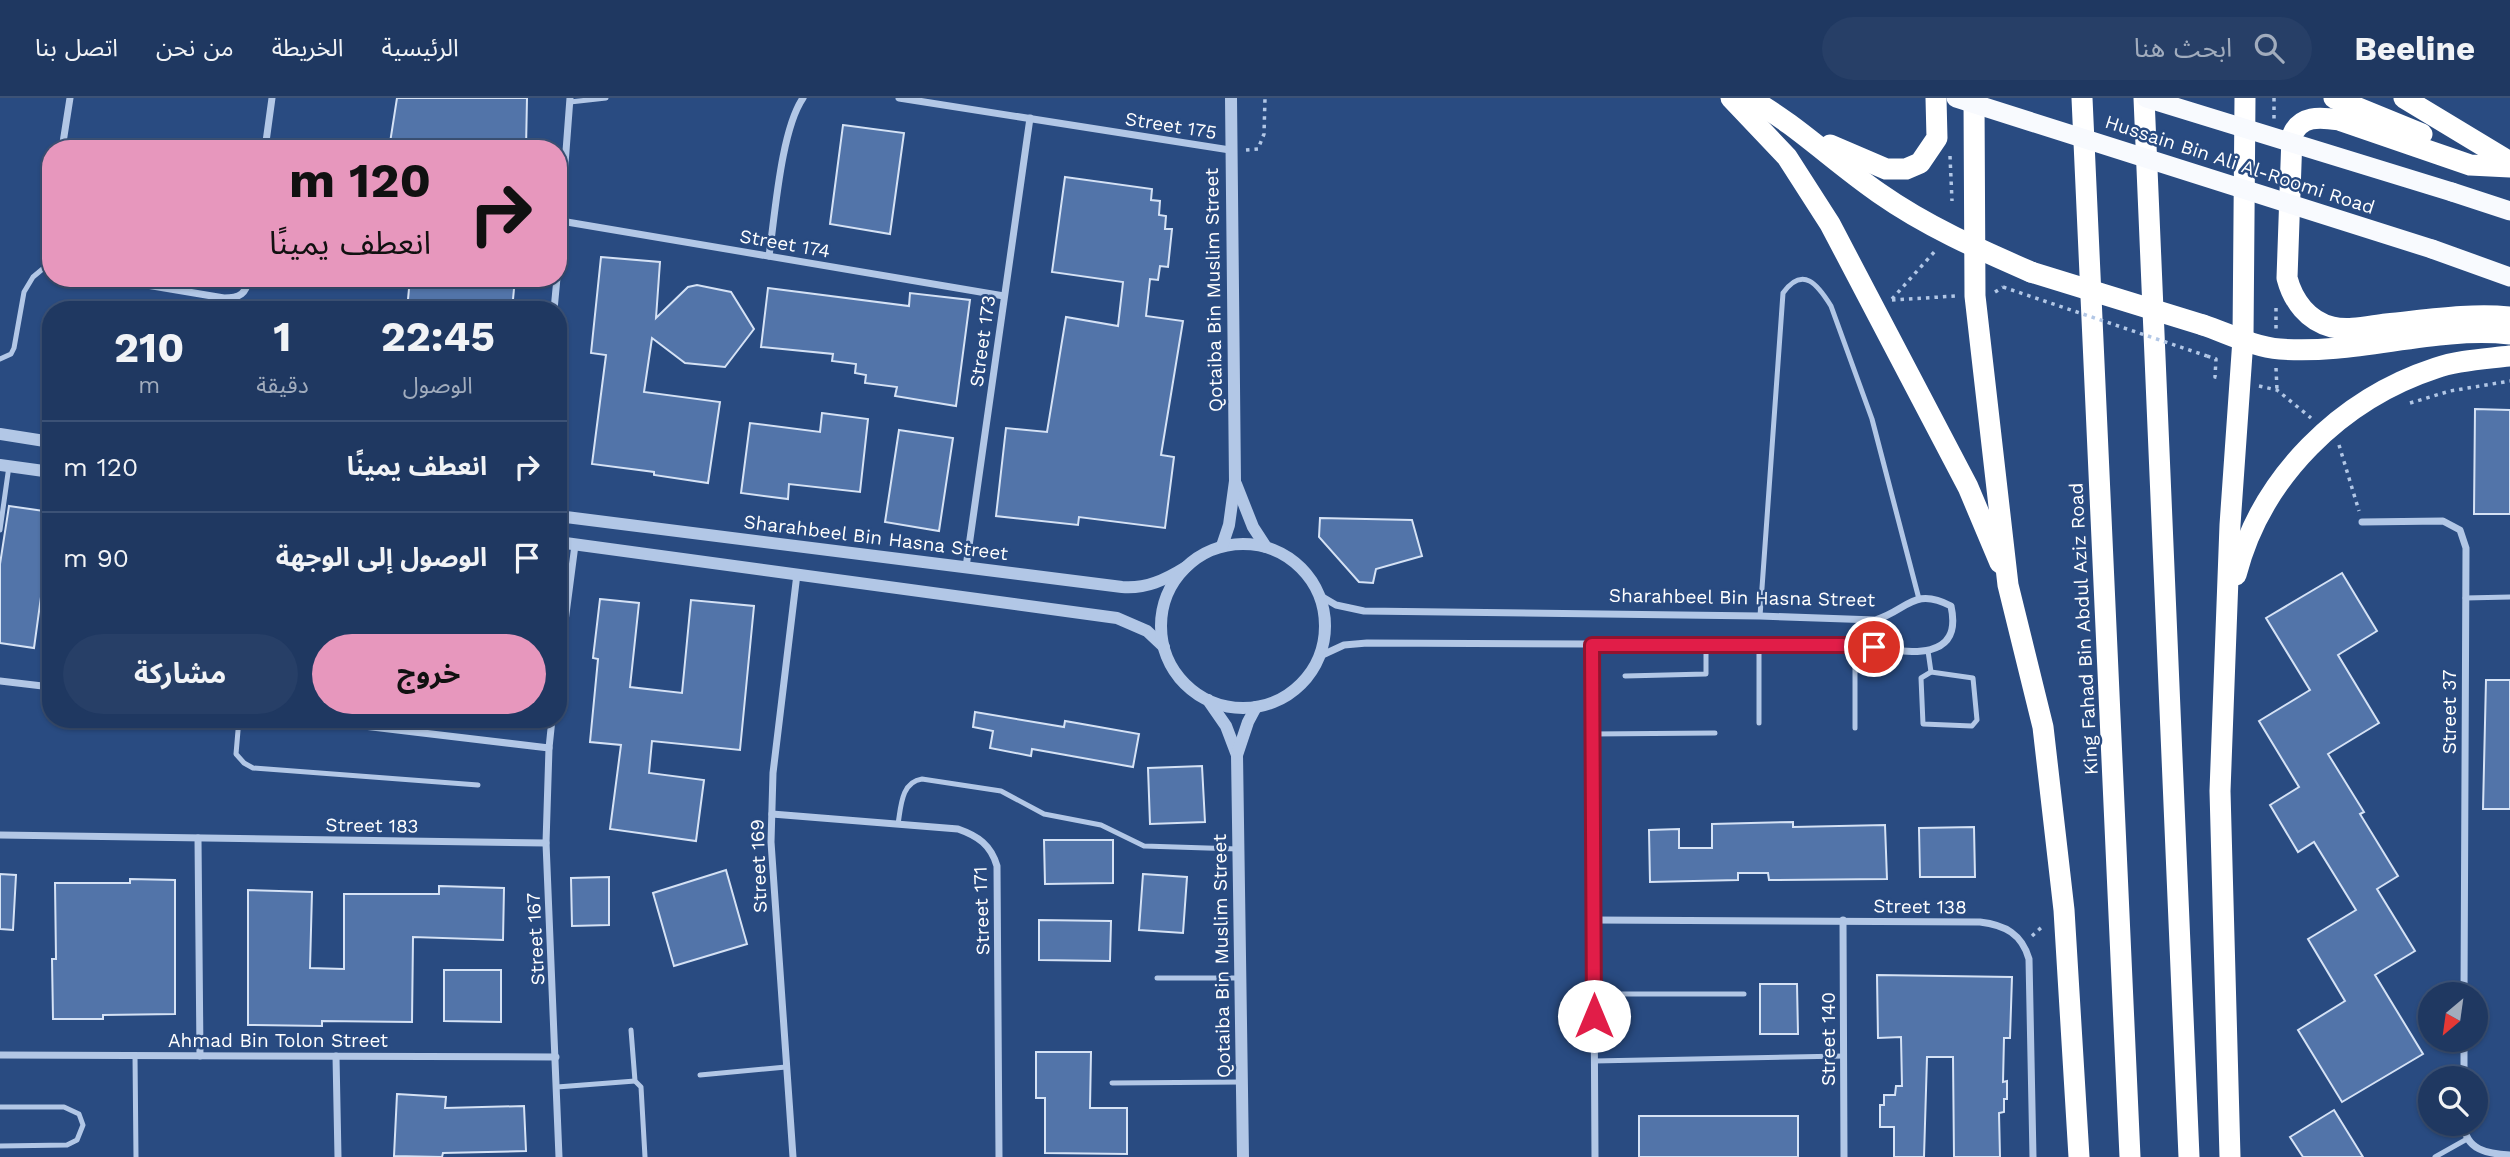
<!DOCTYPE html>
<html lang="ar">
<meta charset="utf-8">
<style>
:root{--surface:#1f3861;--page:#273f67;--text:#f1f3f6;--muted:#a1acbd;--line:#3c5276;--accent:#e797bd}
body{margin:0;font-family:"Work Sans","Noto Sans Arabic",sans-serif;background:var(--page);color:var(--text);direction:rtl;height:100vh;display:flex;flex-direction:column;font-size:26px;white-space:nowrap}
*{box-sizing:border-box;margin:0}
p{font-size:23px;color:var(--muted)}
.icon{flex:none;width:38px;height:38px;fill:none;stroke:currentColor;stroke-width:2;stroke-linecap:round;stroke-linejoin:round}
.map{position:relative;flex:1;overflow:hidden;direction:ltr}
.drawer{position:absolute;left:42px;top:203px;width:525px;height:427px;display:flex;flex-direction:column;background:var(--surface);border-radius:28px;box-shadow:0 2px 5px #0004,0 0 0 2px var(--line);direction:rtl}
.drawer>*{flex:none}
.hud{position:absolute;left:42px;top:42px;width:525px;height:147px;border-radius:28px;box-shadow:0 2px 5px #0004,0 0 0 2px var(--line);direction:rtl;background:#e797bd;color:#111;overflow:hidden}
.needle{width:46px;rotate:209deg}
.controls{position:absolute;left:2418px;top:884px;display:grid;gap:14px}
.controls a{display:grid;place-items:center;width:70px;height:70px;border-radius:50%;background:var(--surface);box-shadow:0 2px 5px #0004,0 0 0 2px var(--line);font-size:35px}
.pin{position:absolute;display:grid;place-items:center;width:60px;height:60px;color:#fff;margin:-30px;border:4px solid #fff;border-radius:50%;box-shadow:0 2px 7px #0007}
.me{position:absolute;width:77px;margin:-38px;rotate:0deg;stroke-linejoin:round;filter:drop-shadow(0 0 5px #0008)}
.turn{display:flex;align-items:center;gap:24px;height:147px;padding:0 21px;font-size:32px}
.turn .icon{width:91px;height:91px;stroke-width:2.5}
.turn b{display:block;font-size:49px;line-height:60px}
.eta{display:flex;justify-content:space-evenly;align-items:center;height:119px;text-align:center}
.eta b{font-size:42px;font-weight:700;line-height:49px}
.cta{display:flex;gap:14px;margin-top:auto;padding:14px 21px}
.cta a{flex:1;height:80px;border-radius:42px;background:var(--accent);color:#111;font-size:28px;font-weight:700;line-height:80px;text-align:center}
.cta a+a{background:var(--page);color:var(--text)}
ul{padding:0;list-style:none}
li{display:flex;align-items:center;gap:21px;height:91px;padding:0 21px;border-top:2px solid var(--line)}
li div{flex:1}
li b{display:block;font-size:26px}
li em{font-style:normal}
header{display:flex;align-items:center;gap:42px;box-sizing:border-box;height:98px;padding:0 35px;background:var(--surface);border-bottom:2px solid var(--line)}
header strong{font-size:33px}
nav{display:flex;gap:38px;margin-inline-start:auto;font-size:24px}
.search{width:490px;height:63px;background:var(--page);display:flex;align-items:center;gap:18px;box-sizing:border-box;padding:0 24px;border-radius:38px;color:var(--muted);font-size:26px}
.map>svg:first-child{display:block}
.building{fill:#5274a9;stroke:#d5e2f5;stroke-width:2}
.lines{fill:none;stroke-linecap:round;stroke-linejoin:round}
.path{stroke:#b2c7e6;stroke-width:3.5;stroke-dasharray:3.5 5;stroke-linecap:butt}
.service{stroke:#b2c7e6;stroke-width:5}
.minor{stroke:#b2c7e6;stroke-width:7}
.tertiary{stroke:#b2c7e6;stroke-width:12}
.trunk{stroke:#f8fafe;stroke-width:19}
.motorway{stroke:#fff;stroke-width:21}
.path-bridge{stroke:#b2c7e6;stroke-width:3.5;stroke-dasharray:3.5 5;stroke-linecap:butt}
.trunk-bridge{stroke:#f8fafe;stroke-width:19}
.motorway-bridge{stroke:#fff;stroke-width:21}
.route-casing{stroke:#92132f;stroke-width:18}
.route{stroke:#e11d48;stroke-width:12}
.labels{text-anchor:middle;stroke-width:5;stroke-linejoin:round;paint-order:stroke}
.street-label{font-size:19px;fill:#fff;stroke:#294b81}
</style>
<header>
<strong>Beeline</strong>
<div class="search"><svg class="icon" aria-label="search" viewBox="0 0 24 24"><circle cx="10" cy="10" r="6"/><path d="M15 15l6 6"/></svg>ابحث هنا</div>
<nav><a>الرئيسية</a><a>الخريطة</a><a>من نحن</a><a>اتصل بنا</a></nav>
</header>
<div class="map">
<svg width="2510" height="1059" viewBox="0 0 2510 1059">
<rect width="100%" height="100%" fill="#294b81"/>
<!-- building -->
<g class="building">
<path d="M397,0H527L526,51H389Z"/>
<path d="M843,27L904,35L890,136L830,126Z"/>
<path d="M1065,79L1152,91L1151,102L1160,103L1159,117L1166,118L1165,131H1172L1168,169L1160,168L1158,182L1150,181L1146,218L1183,223L1161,357L1174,359L1165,430L1079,419L1078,427L996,418L1006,330L1047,334L1066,219L1118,228L1123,184L1052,174Z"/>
<path d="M601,159L660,164L656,220L688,189L697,187L731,194L754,231L725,269L685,265L652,240L644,294L720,304L708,385L654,377V374L592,366L606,257L591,255Z"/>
<path d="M410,180H515L512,212H407Z"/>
<path d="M768,190L909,208L910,195L970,202L956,308L895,298L897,289L865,285L866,277L855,275L856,266L832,263L833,256L761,249Z"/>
<path d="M2475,311L2510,312V416H2474Z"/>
<path d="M822,315L868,321L860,394L789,386L788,401L741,395L750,325L820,334Z"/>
<path d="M899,332L953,340L939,433L885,424Z"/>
<path d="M9,408L51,414V456L48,478L44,477L34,550L0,545V466Z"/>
<path d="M1320,420L1412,422L1422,458L1376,471L1373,485L1359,484L1319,439Z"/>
<path d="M2342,475L2377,533L2338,557L2379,625L2328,656L2364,714L2360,716L2398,778L2377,791L2415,853L2375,877L2423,956L2342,1004L2298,932L2345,903L2308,841L2356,812L2314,744L2298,754L2270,707L2299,689L2259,623L2310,592L2266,520Z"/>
<path d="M600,501L639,505L630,589L682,595L691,502L754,508L740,652L652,643L649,675L704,682L696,743L610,731L621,647L590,644L598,561L593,560Z"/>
<path d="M2486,582H2510V711H2483Z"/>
<path d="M975,614L1064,629L1065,623L1139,636L1133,669L1032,651L1031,658L990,650L993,633L973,629Z"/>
<path d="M1202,668L1205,724L1150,726L1148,670Z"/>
<path d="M1793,724V729L1885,727L1887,781L1769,782L1768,775H1738V782L1650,784L1649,732L1679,731V750H1712V726Z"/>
<path d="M1974,729L1975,779H1920L1919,730Z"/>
<path d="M1044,742H1113V785L1045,786Z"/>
<path d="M726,772L747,846L674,868L653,795Z"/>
<path d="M0,776L16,777L13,832L0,831Z"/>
<path d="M1143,776L1187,779L1183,835L1139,832Z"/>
<path d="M609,779V827L572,828L571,780Z"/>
<path d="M130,781L175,782V916L103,917V921H53L52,861H56L55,785H130Z"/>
<path d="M439,788L504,790L503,842L413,839L412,924L322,923V928L248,927V792L312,794L310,870L344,871V796H439Z"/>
<path d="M1039,822L1111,823L1110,863L1039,862Z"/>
<path d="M444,872H501V924L444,923Z"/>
<path d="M1877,877L2012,879L2010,940H2004L2003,984L2007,983V1001H2004V1014L1999,1015L2000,1059H1954L1953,959H1927L1924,1059H1894V1029H1880V1007H1884V997H1895L1896,988H1902L1901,939L1878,940Z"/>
<path d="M1760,886H1797L1798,936H1760Z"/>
<path d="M1036,954H1091L1090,1010H1127V1056L1045,1055V1000H1036Z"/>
<path d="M397,996L446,999L445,1010L524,1008L526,1053L443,1055L442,1059L394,1058Z"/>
<path d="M2334,1012L2363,1059H2303L2290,1039Z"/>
<rect x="1639" y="1018" width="159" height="41"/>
</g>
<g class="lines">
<!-- path -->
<g class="path">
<path d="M2274,0V21"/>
<path d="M1246,52L1258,51L1264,36L1265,0"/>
<path d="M1950,58L1952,103"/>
<path d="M1995,194L2003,189"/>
<path d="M1892,201L1936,152"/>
<path d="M1892,202L1956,198"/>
<path d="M2276,210V231"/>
<path d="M2207,258L2216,261L2215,279L2221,280"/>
<path d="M2276,270L2277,292"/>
<path d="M2259,288L2277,292L2311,320"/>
<path d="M2410,305L2450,293L2510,283"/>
<path d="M2339,347L2359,413"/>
<path d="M2032,838L2044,827"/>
</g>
<!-- service -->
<g class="service">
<path d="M570,4L606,0"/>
<path d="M0,261L11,256L14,250L24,194L33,179L51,164"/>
<path d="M0,432L9,368"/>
<path d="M2465,500L2510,499"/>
<path d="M1760,518L1783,195C1803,167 1818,187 1831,208L1872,321L1919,501"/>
<path d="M1759,547V625"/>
<path d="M1928,553L1931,574"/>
<path d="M1931,574L1973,580L1977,622L1972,628L1923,626L1921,580Z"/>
<path d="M1625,578L1706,576V547"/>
<path d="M239,621L236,656L244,665L253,670L478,687"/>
<path d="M1855,630V547"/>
<path d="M1592,636L1715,635"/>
<path d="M898,726C901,709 901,684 922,681L1001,693L1044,716L1101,727L1144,748L1238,751"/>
<path d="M1157,880H1240"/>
<path d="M1594,896H1744"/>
<path d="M631,932L635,983L641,989L645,1059"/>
<path d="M135,957L136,1059"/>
<path d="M1594,963L1844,958"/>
<path d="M700,977L786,969"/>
<path d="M1112,985L1242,984"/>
<path d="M557,989L635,983"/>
<path d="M0,1009H64L79,1016L83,1027L77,1042L67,1047L0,1048"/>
<path d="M2435,1059L2467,1041"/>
</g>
<!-- minor -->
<g class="minor">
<path d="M899,0L1230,52"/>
<path d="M62,51L70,0"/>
<path d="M265,51L272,0"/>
<path d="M51,120L46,147L51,163"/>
<path d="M561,123L1004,198"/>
<path d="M769,158C775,117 781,32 803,0"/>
<path d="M558,159L570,0"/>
<path d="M105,180L224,200C240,200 246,196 249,180"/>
<path d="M554,212L557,180"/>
<path d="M2362,424L2443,423L2460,432L2466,450L2464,896"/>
<path d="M966,469L1030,20"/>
<path d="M1592,547L1595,1059"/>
<path d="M1318,559L1344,547L1367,545L1855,547C1892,551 1965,572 1951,508C1913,488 1907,513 1875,522L1760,518L1364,513L1336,507L1319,497"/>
<path d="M558,577L575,447"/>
<path d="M0,583L51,589"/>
<path d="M305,621L549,650"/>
<path d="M552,621L549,650L546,745L559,1059"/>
<path d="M772,716L958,731C978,738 991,747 997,768L999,1059"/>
<path d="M0,737L546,745"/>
<path d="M198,740L200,958"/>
<path d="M1594,822L1980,824C2005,827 2022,836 2029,861L2033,1059"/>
<path d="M1843,822L1844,1059"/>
<path d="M0,957L556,959"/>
<path d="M336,958L338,1059"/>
<path d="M2464,980V942"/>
<path d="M2464,1026C2465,1052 2488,1056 2510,1057"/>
<path d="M793,1059L771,744L773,675L797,476"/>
</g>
<!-- tertiary -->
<g class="tertiary">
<path d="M0,336L51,344"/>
<path d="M0,367L51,374"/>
<path d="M1236,386L1253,429L1266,449"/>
<path d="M558,418L1122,489C1146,491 1165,482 1186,469"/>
<path d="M558,444L1117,520L1147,533L1164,549"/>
<circle cx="1243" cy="528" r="82"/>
<path d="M1222,448L1229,427L1235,383L1231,0"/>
<path d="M1208,602L1226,628L1237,657L1243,1059"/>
<path d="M1237,657L1248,624L1256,609"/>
</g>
<!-- trunk -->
<g class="trunk">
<path d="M2452,94L2510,113"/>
<path d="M2432,151L2510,179"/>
</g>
<!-- motorway -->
<g class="motorway">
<path d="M1731,0L1787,59L1830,126L1968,389L2000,465"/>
<path d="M1749,0C1796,26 1834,64 1879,95C1926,128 1978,151 2031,174"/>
<path d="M1974,0L1975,198L2008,487L2043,629L2064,812L2079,1059"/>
<path d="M2082,0L2130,1059"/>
<path d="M2144,0L2189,1059"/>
<path d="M2334,0L2422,36"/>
<path d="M2404,0L2510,64"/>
<path d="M1830,47L1886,71H1906L1920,65L1937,40L1936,0"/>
<path d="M2510,69L2470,67L2339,22C2320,19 2300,17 2292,38L2287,180C2293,203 2308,223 2332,229C2349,233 2369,228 2386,226C2427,222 2469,215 2510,219"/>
<path d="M2203,227C2227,235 2254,249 2280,251C2357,257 2432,228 2510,236"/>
<path d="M2236,477C2261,379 2341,301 2436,270C2459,262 2486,261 2510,258"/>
<path d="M2230,1059L2220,693L2230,427L2243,241L2245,0"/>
</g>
<!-- path-bridge -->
<path class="path-bridge" d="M2003,189L2207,258"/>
<!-- trunk-bridge -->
<g class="trunk-bridge">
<path d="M1956,0L2432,151"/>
<path d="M2146,0L2452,94"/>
</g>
<!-- motorway-bridge -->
<path class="motorway-bridge" d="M2031,174L2203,227"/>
</g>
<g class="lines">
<!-- route casing -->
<g class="route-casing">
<path id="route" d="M1594,918L1592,547H1855L1874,549"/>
</g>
<!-- route -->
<use href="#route" class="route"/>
</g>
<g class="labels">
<!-- street labels -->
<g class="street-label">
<text transform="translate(1171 27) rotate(9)" y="7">Street 175</text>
<text transform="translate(2240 66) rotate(18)" y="7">Hussain Bin Ali Al-Roomi Road</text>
<text transform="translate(785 145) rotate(10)" y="7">Street 174</text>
<text transform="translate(1213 192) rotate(-91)" y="7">Qotaiba Bin Muslim Street</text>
<text transform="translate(982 243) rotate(-82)" y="7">Street 173</text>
<text transform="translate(876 439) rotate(7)" y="7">Sharahbeel Bin Hasna Street</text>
<text transform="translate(1742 499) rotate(1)" y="7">Sharahbeel Bin Hasna Street</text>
<text transform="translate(2083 531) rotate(-93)" y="7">King Fahad Bin Abdul Aziz Road</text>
<text transform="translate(2449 614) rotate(-90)" y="7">Street 37</text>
<text transform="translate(372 727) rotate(1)" y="7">Street 183</text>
<text transform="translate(758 768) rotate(-92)" y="7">Street 169</text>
<text transform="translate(1920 808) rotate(1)" y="7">Street 138</text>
<text transform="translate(981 813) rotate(-92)" y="7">Street 171</text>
<text transform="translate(535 841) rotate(-93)" y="7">Street 167</text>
<text transform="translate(1221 858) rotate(-91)" y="7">Qotaiba Bin Muslim Street</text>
<text transform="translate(1828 941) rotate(-90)" y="7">Street 140</text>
<text x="278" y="949">Ahmad Bin Tolon Street</text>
</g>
</g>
</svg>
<div class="controls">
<a><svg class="needle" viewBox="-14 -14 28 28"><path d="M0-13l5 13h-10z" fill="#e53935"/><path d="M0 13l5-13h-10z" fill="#a1acbd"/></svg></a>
<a><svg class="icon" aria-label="search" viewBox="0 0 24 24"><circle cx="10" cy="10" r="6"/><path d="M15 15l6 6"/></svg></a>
</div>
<div class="pin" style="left:1874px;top:549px;background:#d93025"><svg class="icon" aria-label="arrive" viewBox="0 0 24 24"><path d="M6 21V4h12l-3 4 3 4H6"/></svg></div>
<svg class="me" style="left:1594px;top:918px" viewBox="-20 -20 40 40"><circle r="19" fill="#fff"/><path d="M0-13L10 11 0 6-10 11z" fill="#e11d48"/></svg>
<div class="hud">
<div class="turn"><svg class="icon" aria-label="right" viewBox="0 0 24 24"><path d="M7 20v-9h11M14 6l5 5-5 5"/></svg><div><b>120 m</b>انعطف يمينًا</div></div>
</div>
<section class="drawer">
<div class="eta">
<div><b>22:45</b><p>الوصول</p></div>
<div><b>1</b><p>دقيقة</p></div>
<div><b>210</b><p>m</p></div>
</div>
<ul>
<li><svg class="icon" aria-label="right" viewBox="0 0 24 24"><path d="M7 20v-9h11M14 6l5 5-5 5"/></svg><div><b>انعطف يمينًا</b></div><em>120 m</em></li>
<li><svg class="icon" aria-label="arrive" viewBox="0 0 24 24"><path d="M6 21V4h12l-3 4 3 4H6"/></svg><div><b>الوصول إلى الوجهة</b></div><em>90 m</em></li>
</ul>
<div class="cta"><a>خروج</a><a>مشاركة</a></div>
</section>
</div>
